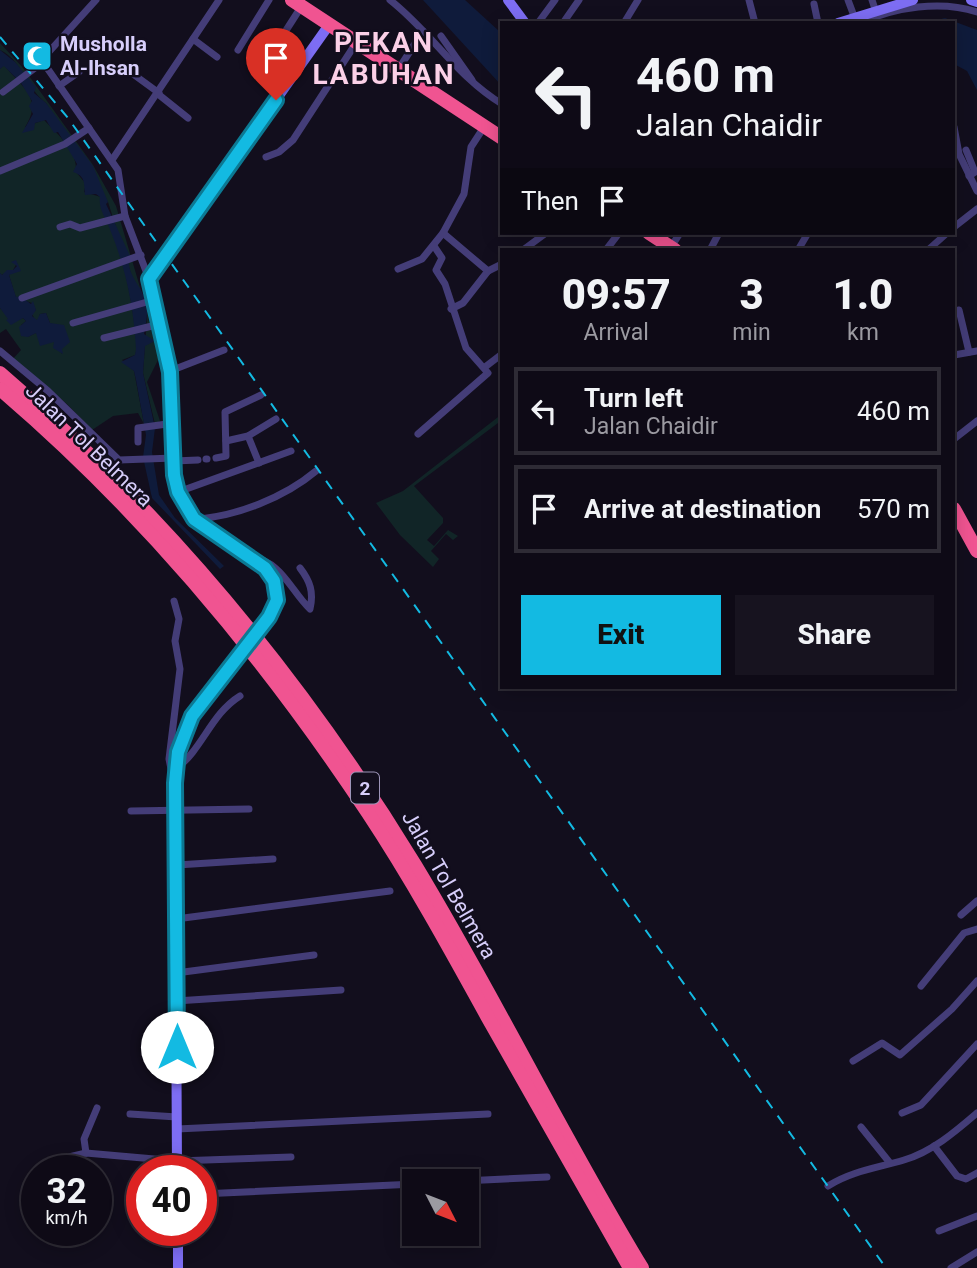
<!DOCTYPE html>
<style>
:root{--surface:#0e0a16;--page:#17131f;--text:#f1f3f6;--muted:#9b9aa1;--line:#2e2b35;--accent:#13bae2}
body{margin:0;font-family:Roboto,sans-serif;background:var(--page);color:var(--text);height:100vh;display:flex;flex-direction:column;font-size:26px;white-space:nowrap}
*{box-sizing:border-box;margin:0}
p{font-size:23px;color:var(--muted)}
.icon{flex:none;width:38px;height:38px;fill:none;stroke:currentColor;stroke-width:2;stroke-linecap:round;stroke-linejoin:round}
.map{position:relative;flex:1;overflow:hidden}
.drawer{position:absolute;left:500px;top:248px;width:455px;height:441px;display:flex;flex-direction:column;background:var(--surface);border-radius:0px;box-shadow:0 4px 18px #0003,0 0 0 2px var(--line)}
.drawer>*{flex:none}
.banner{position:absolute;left:500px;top:21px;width:455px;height:214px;border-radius:0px;box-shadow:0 4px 18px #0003,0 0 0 2px var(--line);background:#0e0a16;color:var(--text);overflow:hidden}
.needle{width:46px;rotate:132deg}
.fabs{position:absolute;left:402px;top:1169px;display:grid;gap:14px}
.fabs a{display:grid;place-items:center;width:77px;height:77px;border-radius:0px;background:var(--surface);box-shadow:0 4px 18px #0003,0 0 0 2px var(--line);font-size:35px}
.speed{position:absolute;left:21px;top:1155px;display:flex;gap:14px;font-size:35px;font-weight:700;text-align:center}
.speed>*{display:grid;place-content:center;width:91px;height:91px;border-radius:50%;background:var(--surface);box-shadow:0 4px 18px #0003,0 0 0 2px var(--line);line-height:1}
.speed small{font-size:18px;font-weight:400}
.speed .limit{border:10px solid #d22;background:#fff;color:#111}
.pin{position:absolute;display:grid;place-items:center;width:60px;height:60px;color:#fff;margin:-72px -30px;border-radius:50% 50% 50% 0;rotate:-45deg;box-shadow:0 0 7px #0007}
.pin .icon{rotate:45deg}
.me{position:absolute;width:77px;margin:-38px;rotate:0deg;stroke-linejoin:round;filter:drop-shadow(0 0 5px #0008)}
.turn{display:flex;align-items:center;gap:24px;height:147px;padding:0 21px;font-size:32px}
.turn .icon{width:91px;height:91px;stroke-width:2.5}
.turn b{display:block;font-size:49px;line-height:60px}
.then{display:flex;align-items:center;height:66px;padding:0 21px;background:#0003;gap:14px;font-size:26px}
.eta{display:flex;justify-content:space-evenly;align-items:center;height:119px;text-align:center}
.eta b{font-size:42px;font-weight:800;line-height:49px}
.cta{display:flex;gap:14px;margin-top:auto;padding:14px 21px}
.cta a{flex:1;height:80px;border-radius:0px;background:var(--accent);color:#111;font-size:28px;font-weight:800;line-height:80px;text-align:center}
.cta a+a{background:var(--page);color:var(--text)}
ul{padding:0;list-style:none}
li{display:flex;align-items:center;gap:21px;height:88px;margin:0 14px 10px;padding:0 7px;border:4px solid var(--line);border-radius:0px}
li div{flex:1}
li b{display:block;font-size:26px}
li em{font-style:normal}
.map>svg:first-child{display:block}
.green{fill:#112527}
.water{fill:#0f1b3b}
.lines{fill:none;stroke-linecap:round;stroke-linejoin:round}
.street{stroke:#443d78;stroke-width:7}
.secondary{stroke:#7d6df3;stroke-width:10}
.highway{stroke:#f05491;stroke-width:14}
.rail{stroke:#13bae2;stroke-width:2;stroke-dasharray:10 9;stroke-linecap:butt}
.secondary-bridge{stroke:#7d6df3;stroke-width:10}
.route-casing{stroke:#0c7993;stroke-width:18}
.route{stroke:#13bae2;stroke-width:12}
.labels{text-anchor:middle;stroke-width:5;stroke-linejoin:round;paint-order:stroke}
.shield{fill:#120e1d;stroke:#9c94b8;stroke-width:2}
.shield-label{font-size:19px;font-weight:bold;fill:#d7cefb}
.poi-label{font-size:21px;font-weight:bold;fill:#d7cefb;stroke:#120e1d;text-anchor:start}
.street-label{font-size:21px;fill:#d7cefb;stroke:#120e1d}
.district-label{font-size:28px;font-weight:bold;letter-spacing:2px;fill:#fbd0e7;stroke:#120e1d}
</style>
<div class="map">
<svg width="977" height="1268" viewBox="0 0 977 1268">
<rect width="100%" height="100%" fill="#120e1d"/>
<!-- green -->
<g class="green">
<path d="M0,43L24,69L93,165L116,206L142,294L149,304L148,318L159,358L147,382L160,421L155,424L143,373L148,305L133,280L108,202L46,103C27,89 22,60 0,50Z"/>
<path d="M4,65C21,87 44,97 25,127L44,120C57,134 78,150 76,172L86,184L84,192L101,197L102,209C124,252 133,302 137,349L135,355L122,360L134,371L144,424L138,413L113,416L92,430L67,404L12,360L21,350L6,329L0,333V308L12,322L23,318L26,321L21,325V331L28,337L36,333L55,342L62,354L58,326L50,323L46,313L40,314L38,321L34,318L32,314L36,310L32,303L16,298L9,275L18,267L17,263L13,270L1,275L0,273V69Z"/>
<path d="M502,414V420L414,486L443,518V523L427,540L434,546L448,530L458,536L453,540L446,534L431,551L439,559L433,567L400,535L376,503L403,491Z"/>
</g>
<!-- water -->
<g class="water">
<path d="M423,0H465L500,32L502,86Z"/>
<path d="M945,18L977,30V90L967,71L954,64V23H926Z"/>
<path d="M0,50L15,62L36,87L34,93L46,103L93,166L108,202L106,204L130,256C124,275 146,289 147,307C148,317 145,326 144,334L155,341L145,346L143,373L155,428L152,452L159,495L175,518L224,566L220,569L152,498L143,457L146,435L136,380L134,371L121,362L135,355L136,349C134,309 126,269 111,232C107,220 98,209 100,197L96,194L85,195C84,184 86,176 73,172L77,164L58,132L54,133L46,120L35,123L34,130L22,133L33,114L29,106L32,101L21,83L4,66L0,69Z"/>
<path d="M16,260L21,271L9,275L16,297L20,296L31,304L33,301L36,310L32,316L37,320L40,314L46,313L50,323L64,325L70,342L62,349L63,354L53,348L54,342L40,346L36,333L28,337L21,336L19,327L26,321L23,318L11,325L6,320L8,319L0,308V273L2,275L7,270H13L17,266L11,262Z"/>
</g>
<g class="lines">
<!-- street -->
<g class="street">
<path d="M390,0C431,32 457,77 502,104"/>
<path d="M749,0L755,23"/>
<path d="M848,0L854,16"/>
<path d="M872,0L875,9"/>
<path d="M814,4L818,23"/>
<path d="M538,23L555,0"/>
<path d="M563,23L579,0"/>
<path d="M624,23L638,0"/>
<path d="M860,23C895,7 941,0 977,12"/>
<path d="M441,36L472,80"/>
<path d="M193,39L217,57"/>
<path d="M238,50L269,0"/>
<path d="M269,57L301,7"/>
<path d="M43,62L118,170L125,216L149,279"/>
<path d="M398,70L423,31"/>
<path d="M133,74L159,93"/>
<path d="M59,86L79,72"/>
<path d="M3,92L43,62L47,54L96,0"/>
<path d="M158,94L188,118"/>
<path d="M954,127L959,154L977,191"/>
<path d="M966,150L975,172L969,176"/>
<path d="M266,157L279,152L293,140L356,43"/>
<path d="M112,160L219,0"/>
<path d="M0,171L65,144L89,128"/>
<path d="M60,227L70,224L80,228L125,216"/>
<path d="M954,227L977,209"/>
<path d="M443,233L488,271L463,303L451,309"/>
<path d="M671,247L680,233"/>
<path d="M523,250L546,233"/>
<path d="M606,250L619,233"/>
<path d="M710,250L719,233"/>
<path d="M798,250L808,233"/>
<path d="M928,250L947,233"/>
<path d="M398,269L422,259L443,233L464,194L471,147L484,127"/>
<path d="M488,271L502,264"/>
<path d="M22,298L141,255"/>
<path d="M959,310L969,352"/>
<path d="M73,323L154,300"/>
<path d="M104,338L160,324"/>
<path d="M0,351L48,391L119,460L174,458"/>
<path d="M954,355L977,351"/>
<path d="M485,367L502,354"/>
<path d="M170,371L224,350"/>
<path d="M418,434L488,373L466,348L445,284L436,270L442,258L434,246"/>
<path d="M248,436L259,463"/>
<path d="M954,439L977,421"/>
<path d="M226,441L248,436L276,419"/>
<path d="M138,442V428L174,423"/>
<path d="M216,458L226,456L225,412L261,395"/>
<path d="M206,459H207"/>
<path d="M174,461L198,460"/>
<path d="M178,492L291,451"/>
<path d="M195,519C236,517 285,497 316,471"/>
<path d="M250,557C282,561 290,590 310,609C314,592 310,581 300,568"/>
<path d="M177,768C203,748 211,714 240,696"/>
<path d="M173,779L169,759L180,669L175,641L179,619L174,601"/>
<path d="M131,811L249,809"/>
<path d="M177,865L273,859"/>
<path d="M961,915L977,901"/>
<path d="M176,919L390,891"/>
<path d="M176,973L314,955"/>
<path d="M921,986L964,933L977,929"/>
<path d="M176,1001L341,990"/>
<path d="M853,1061L882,1043L900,1055L952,1009L977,981"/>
<path d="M902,1113L921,1105L977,1044"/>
<path d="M130,1114L177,1117"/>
<path d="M861,1127L890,1163"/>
<path d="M177,1129L488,1114"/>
<path d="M934,1146L957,1176L966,1179L977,1173"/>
<path d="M86,1153L84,1139L97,1108"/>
<path d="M59,1171L69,1157L86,1153L177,1161L291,1157"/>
<path d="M463,1181L547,1177"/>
<path d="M828,1186C852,1171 877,1168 904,1160C932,1152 956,1131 977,1113"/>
<path d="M201,1194L415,1184"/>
<path d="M939,1231L977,1216"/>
<path d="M951,1268L977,1252"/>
</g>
<!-- secondary -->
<g class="secondary">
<path d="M508,0L525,23"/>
<path d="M971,0L977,2"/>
<path d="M838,23L913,0"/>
<path d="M269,617C300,568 222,547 195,520C183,508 178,492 174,475L170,371L149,279L329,25"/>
<path d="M177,1171L175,783C182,731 195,708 228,668"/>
<path d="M178,1230V1268"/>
</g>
<!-- highway -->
<g class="highway">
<path d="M292,0L502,138"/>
<path d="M649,233L675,250"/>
<path d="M0,373C164,513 303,681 415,865C495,997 562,1136 642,1268"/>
<path d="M0,389C143,511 264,656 368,813C411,878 449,947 487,1016C534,1100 582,1184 630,1268"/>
<path d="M954,509L977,551"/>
</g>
<!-- rail -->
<path class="rail" d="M0,37L68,118L886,1268"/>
<!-- secondary-bridge -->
<path class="secondary-bridge" d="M228,668L269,617"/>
</g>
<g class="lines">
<!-- route casing -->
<g class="route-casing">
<path id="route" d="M177,1047L175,783L178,752L192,716L269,617L277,600L274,581L265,568L194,519L178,492L174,475L170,372L149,279L276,100"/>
</g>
<!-- route -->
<use href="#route" class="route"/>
</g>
<!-- icons -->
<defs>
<g id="mosque-square" transform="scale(1.575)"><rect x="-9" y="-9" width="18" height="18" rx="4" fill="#13bae2" stroke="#120e1d"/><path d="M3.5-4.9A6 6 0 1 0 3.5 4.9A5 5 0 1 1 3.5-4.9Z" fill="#fff"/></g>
</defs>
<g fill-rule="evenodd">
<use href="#mosque-square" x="37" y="56"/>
</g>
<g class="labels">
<!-- shield labels -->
<rect class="shield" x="351" y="772.5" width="28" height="31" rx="5"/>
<g class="shield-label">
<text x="365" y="795">2</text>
</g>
<!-- poi labels -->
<g class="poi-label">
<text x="60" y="51">Musholla<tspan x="60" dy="24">Al-Ihsan</tspan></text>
</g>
<!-- street labels -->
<g class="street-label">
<text transform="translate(89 445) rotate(44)" y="7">Jalan Tol Belmera</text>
<text transform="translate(449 885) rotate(60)" y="7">Jalan Tol Belmera</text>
</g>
<!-- district labels -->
<g class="district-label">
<text x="384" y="52">PEKAN<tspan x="384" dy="32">LABUHAN</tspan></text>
</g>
</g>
</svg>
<div class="fabs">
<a><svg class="needle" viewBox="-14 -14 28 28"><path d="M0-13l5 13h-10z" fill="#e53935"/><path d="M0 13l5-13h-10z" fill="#9b9aa1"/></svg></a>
</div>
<div class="speed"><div>32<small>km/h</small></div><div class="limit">40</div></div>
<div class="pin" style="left:276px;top:100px;background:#d93025"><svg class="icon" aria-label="arrive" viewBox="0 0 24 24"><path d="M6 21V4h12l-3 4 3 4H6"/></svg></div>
<svg class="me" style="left:177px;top:1047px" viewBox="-20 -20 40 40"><circle r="19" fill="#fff"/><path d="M0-13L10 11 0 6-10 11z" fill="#13bae2"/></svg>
<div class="banner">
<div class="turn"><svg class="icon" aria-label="left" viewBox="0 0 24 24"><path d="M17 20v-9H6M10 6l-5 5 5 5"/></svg><div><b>460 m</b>Jalan Chaidir</div></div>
<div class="then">Then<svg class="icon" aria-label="arrive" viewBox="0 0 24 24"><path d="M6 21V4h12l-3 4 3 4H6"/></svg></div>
</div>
<section class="drawer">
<div class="eta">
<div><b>09:57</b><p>Arrival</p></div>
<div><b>3</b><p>min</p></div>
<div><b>1.0</b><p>km</p></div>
</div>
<ul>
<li><svg class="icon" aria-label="left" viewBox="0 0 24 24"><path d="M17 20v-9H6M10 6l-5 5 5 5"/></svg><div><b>Turn left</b><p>Jalan Chaidir</p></div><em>460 m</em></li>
<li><svg class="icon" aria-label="arrive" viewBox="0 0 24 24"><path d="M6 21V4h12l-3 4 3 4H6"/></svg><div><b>Arrive at destination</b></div><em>570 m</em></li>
</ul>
<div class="cta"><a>Exit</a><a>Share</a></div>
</section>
</div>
